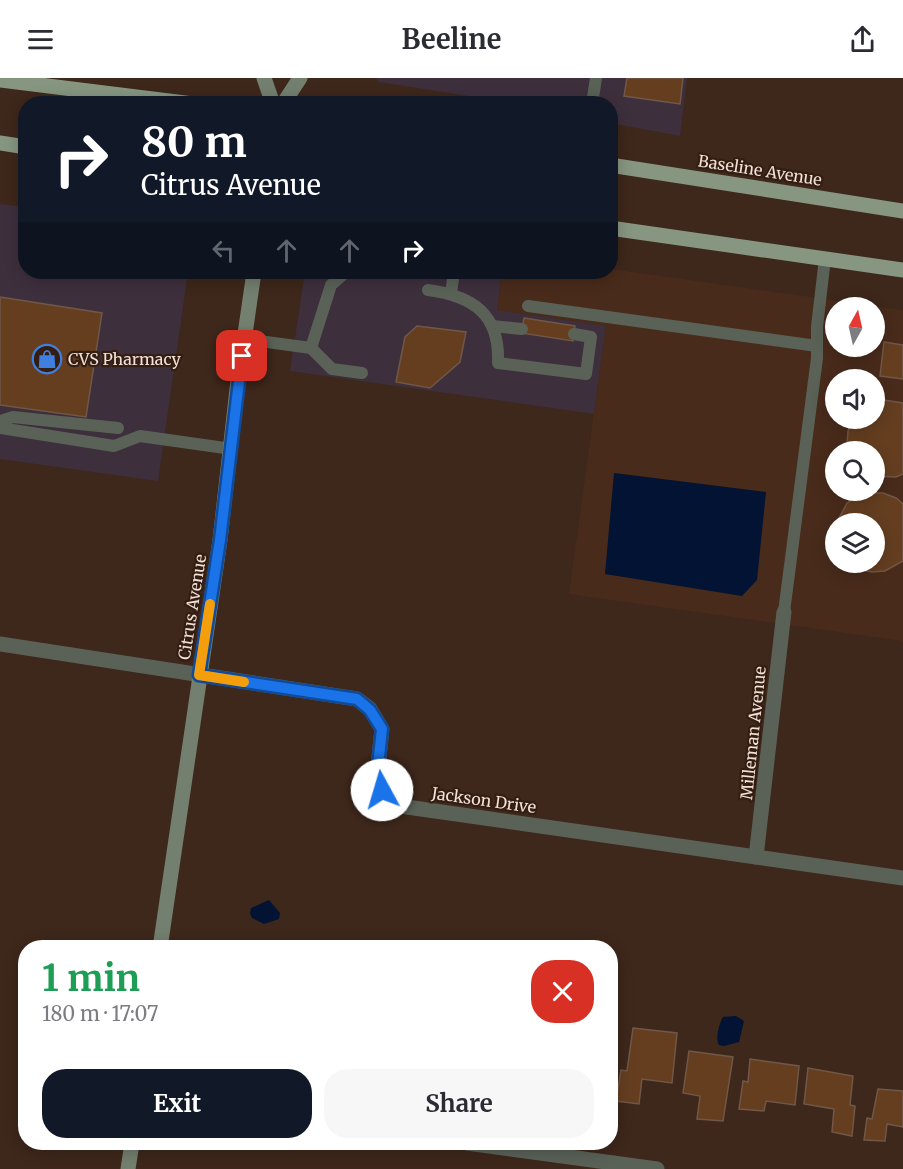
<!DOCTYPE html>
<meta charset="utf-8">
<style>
:root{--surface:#fff;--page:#f7f7f7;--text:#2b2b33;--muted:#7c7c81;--accent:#111827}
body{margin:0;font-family:Merriweather,serif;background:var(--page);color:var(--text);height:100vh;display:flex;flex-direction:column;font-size:22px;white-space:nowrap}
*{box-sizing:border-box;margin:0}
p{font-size:20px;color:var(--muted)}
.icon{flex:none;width:33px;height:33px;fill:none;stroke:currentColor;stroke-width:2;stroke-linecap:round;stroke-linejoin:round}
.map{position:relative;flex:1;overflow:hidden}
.panel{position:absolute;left:18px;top:862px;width:600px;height:210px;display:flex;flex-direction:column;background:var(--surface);border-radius:24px;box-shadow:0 3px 15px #0003}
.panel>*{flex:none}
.top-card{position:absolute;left:18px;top:18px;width:600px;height:183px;border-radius:24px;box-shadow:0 3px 15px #0003;background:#111827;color:#fff;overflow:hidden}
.needle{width:39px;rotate:8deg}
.controls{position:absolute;left:825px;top:219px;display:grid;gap:12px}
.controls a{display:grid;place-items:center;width:60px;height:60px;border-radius:50%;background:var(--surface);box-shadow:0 3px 15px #0003;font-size:30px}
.pin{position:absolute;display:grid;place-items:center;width:51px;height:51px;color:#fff;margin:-26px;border-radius:12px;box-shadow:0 3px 9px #0006}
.me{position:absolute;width:66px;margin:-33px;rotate:354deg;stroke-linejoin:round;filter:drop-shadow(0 0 4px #0008)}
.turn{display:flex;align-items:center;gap:21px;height:126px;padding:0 24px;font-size:27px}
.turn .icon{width:78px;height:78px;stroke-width:2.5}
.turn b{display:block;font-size:42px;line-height:51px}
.lanes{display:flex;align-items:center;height:57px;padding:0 24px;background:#0003;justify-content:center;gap:30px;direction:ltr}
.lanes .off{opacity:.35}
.round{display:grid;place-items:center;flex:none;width:63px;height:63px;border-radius:24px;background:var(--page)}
.overview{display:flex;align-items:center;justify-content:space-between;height:102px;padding:0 24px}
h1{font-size:36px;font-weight:700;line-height:45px;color:#1e9e55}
.primary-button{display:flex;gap:12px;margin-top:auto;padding:12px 24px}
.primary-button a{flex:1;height:69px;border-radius:24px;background:var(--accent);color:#fff;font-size:24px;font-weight:700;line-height:69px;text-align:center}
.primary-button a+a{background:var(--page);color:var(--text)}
header{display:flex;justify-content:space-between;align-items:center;height:78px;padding:0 24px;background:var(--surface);font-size:27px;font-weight:700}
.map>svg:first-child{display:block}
.commercial{fill:#3e2f3d}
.built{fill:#492b1b;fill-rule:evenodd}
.water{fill:#021334}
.building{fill:#653e20;stroke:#705747;stroke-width:1.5}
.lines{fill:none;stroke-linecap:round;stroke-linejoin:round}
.service{stroke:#5a6258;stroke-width:12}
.minor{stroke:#5a6258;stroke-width:15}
.secondary{stroke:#737f6f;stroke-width:15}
.primary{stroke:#869681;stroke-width:15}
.route-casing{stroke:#114b97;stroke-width:15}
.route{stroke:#1a73e8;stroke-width:10}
.slow{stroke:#f59e0b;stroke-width:10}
.labels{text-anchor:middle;stroke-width:4.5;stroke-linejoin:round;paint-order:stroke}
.street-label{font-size:16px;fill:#f1e1d9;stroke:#341d11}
.poi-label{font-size:16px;fill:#f1e1d9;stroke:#341d11;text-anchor:start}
</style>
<header><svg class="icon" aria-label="menu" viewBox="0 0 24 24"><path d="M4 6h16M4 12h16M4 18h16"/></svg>Beeline<svg class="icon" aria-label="share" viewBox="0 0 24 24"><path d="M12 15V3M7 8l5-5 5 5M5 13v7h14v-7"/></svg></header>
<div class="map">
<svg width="903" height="1091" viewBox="0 0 903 1091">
<rect width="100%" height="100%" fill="#3e271b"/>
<!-- commercial -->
<g class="commercial">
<path d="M376,0H687L680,58L611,45L610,26L514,25L379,4Z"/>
<path d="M0,126L25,129L26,194H188L158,403L0,381Z"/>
<path d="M305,194H502L497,232L606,247L594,336L290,293Z"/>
</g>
<!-- built -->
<path class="built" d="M611,191L903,232V563L569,516L606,248L497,232L502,194H610ZM836,230H874V268H836ZM836,302H874V340H836ZM836,374H874V412H836ZM836,446H874V484H836Z"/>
<!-- water -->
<g class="water">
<path d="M614,395L766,414L757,502L742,518L605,496Z"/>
<path d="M269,822L280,835L279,841L264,846L252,840L250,835L251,830Z"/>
<path d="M736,938L744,943L739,964L724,968L719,967C715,961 719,946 723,939Z"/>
</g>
<!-- building -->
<g class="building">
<path d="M627,0H683L680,26L624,18Z"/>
<path d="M0,219L102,235L86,339L0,327Z"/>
<path d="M524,240L575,248L573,263L521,255Z"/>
<path d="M417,248L466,254L460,284L430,310L396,304L405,259Z"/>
<path d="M884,264L903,267V301L880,298Z"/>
<path d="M884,322L903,325V396L896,399L874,398V374H850L847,366L848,353L853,340H874V324Z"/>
<path d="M870,415H883L896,420L903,426V483L885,493L872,494L858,491L849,484H874V446H836L847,425L858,418Z"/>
<path d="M633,950L677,955L672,1005L642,1001L639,1026L616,1023L621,992L627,993Z"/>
<path d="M689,973L733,979L723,1043L697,1041L700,1018L683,1015Z"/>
<path d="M750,981L799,988L795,1027L766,1023L764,1033L739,1031L743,1003L748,1004Z"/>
<path d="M808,990L853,998L850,1027L855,1028L852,1058L832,1054L834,1031L804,1026Z"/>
<path d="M878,1011L903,1013V1049L887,1046L885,1063L864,1062L867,1040L872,1041Z"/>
</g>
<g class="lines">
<!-- service -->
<g class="service">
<path d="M592,26L596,0"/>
<path d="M428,212C474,218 500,237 498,285L586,296L591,259L574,256"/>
<path d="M451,215L454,194"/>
<path d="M528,228L817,268"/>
<path d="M492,248L522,251"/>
<path d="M245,261L311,270L331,207L346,194"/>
<path d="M311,270L332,291L362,295"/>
<path d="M0,343L13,339L118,350"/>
<path d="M0,350L114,368L140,358L232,371"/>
<path d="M784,534L817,280V249L825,180"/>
</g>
<!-- minor -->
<g class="minor">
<path d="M0,566L357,621L370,631L382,651L378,688L382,712L393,727L903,800"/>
<path d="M756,779L784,534"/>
<path d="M467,1065L657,1091"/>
</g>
<!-- secondary -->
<g class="secondary">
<path d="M264,0L273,26"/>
<path d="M283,26L300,0"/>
<path d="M160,870L220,462L237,311L254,194"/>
<path d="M128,1091L132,1065"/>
</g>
<!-- primary -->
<g class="primary">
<path d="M0,2L193,26"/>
<path d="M0,65L26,69"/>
<path d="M610,87L903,133"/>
<path d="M610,150L903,192"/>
</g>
</g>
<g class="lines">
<!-- route casing -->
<g class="route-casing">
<path id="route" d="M242,278L220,462L199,597L357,621L370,632L382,651L378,688L382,712"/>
</g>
<!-- route -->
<use href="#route" class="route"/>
<!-- slow -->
<path class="slow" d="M210,526L199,597L244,604"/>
</g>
<!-- icons -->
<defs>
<g id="shop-ring" transform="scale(1.5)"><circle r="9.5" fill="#341d11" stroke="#3f7fe0" stroke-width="1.5"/><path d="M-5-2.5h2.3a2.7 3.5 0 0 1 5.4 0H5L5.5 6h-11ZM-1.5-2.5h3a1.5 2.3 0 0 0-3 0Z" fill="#3f7fe0"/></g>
</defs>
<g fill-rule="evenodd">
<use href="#shop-ring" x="47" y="281"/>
</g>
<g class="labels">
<!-- street labels -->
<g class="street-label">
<text transform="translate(760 92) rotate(9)" y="6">Baseline Avenue</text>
<text transform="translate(192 529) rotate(-81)" y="6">Citrus Avenue</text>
<text transform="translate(753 655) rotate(-84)" y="6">Milleman Avenue</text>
<text transform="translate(484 722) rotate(8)" y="6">Jackson Drive</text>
</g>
<!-- poi labels -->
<g class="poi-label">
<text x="68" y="287">CVS Pharmacy</text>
</g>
</g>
</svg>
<div class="controls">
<a><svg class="needle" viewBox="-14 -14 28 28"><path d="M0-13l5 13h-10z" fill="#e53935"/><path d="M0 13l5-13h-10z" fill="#7c7c81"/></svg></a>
<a><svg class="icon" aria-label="sound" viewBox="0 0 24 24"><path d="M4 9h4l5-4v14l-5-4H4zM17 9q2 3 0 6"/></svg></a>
<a><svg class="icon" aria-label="search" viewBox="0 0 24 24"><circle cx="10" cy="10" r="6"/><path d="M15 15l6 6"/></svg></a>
<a><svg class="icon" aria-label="layers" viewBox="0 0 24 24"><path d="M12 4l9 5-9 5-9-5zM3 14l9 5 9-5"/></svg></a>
</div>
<div class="pin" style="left:242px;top:278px;background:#d93025"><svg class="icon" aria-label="arrive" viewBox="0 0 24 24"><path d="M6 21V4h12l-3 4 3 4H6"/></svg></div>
<svg class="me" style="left:382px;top:712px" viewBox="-20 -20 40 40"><circle r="19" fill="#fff"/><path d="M0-13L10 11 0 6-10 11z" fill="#1a73e8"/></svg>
<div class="top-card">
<div class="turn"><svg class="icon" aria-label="right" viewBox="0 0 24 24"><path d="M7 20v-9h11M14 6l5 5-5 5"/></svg><div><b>80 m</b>Citrus Avenue</div></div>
<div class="lanes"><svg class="icon off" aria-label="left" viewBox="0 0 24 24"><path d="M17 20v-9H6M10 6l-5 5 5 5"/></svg><svg class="icon off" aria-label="ahead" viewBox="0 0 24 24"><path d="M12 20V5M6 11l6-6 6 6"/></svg><svg class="icon off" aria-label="ahead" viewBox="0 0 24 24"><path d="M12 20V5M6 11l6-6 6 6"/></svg><svg class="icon" aria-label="right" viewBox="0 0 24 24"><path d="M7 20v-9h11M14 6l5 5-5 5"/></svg></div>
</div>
<section class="panel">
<div class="overview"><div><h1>1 min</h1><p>180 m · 17:07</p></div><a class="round" style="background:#d93025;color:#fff"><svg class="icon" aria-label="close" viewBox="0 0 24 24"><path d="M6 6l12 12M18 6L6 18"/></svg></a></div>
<div class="primary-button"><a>Exit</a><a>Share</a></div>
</section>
</div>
